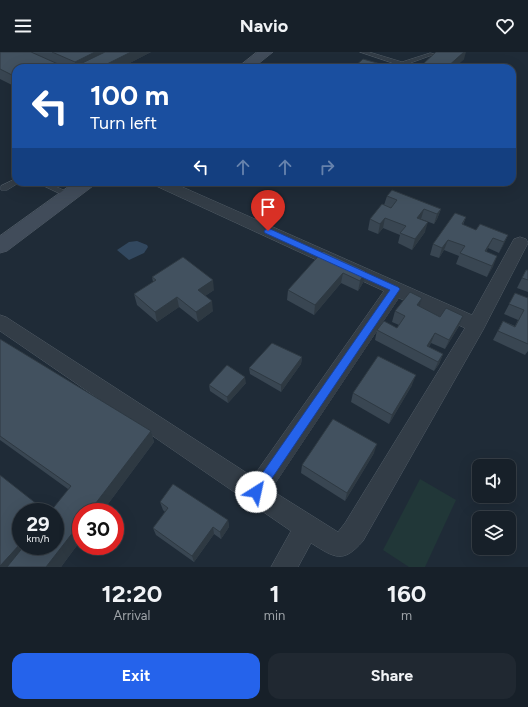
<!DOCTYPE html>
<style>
:root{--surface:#172029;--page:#202831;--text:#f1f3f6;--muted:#9ea3a8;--line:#363e46;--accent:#2563eb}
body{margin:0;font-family:Figtree,sans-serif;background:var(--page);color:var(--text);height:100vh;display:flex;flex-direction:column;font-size:15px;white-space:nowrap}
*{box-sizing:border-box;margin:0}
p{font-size:13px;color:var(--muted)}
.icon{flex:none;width:22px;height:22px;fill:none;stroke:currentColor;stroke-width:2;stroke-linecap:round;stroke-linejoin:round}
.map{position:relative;height:515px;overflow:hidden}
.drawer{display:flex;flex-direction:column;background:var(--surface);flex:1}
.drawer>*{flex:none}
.guide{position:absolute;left:12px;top:12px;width:504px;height:122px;border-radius:12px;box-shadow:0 4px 16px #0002,0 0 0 1px var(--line);background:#1a4fa0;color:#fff;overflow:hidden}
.buttons{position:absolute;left:472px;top:407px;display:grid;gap:8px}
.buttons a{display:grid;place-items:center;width:44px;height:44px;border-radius:8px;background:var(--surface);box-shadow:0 4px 16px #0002,0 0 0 1px var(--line);font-size:20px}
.speed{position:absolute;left:12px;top:451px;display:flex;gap:8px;font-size:20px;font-weight:700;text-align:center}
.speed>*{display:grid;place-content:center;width:52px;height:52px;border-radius:50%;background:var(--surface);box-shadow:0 4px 16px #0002,0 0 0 1px var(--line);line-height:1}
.speed small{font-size:10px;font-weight:400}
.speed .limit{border:6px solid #d22;background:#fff;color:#111}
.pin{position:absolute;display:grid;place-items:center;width:34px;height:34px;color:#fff;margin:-41px -17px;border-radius:50% 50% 50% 0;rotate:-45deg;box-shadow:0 0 4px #0007}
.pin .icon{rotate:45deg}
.me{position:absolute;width:44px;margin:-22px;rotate:35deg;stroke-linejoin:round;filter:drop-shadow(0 0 3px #0008)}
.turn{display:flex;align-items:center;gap:14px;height:84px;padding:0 12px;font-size:18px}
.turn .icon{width:52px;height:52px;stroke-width:2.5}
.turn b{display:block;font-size:28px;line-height:34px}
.lanes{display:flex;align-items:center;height:38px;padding:0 12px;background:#0003;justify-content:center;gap:20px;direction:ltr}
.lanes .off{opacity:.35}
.eta{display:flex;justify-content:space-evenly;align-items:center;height:68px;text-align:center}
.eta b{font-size:24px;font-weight:700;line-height:28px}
.primary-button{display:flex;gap:8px;margin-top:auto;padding:8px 12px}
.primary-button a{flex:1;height:46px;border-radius:12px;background:var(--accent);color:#fff;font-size:16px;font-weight:700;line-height:46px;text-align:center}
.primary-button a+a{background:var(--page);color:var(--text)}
header{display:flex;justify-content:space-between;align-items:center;height:52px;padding:0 12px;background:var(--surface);font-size:18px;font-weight:700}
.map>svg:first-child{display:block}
.green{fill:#213738}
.water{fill:#32485f}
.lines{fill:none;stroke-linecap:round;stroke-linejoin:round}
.service-casing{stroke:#505b65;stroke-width:1}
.minor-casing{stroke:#505b65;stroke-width:1}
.secondary-casing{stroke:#505b65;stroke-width:1}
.service{fill:#333d47;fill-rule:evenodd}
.minor{fill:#333d47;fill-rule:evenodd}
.secondary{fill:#414c5a;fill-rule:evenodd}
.wall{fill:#394652}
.shaded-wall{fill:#2e3942}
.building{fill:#42515f;stroke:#2e3942}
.route{fill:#2563eb;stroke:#184099}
</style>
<header><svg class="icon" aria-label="menu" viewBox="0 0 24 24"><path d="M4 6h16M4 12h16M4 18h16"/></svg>Navio<svg class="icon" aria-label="heart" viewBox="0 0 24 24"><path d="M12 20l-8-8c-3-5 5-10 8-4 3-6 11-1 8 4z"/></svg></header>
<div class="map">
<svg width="528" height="515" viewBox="0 0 528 515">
<rect width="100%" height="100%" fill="#1f2b37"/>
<!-- green -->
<path class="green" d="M420,427L456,448L425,515H409L383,498Z"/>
<!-- water -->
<path class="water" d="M137,189L147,193L148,195L144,201L129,208L117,198L129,190Z"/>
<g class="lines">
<!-- service casing -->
<g class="service-casing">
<g id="service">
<path d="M360,0H369L402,10L430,1L435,2L402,14Z"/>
<path d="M13,128H16V130H20L7,138H1V134Z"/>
<path d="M36,130H46L74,143L73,145H67Z"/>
</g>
</g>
<!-- minor casing -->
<g class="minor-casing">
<path id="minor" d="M152,130H171L472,263L514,187L520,185L526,187L528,191L483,278L363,489C343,512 335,506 311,491L298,515H271L291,479L0,279V263L6,265L253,425L384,239L154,133ZM399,246L465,276L345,471L338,480L271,438Z"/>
</g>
<!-- secondary casing -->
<g class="secondary-casing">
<g id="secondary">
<path d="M257,0H273L253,16H237Z"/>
<path d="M75,130H96L93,134L7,199L0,201V184Z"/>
</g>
</g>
<!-- service -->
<use href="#service" class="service"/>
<!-- minor -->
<use href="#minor" class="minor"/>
<!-- secondary -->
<use href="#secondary" class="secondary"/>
</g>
<!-- wall -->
<g class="wall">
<path d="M0,0L33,1V0H151L120,16H16V35L0,27Z"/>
<path d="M464,7L454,16H423L424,11Z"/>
<path d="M387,144L441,157L437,167L434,172L421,167L425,180L412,198L398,191L400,183L383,176L378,182L368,178L370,167L384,153Z"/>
<path d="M466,165L463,173L476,178L508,183L499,201L488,196L486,200L497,204L487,225L456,212L459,204L444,198L439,206L430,203L433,192Z"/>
<path d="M323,199L366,219L364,229L358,239L341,231L314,263L287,248L288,238Z"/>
<path d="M526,218H528V240L517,236Z"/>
<path d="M152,225L214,238L205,244L213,259L198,270L179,255L157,270L137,253L134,242L153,230Z"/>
<path d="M515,241L528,246V299L525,303L493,288L503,269L515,274L518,268L504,262Z"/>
<path d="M422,246L419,255L440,265L463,264L459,274L445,297L431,291L429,295L443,302L439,312L434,319L375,288L377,278L397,276L399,273L392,270L395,259Z"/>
<path d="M0,287L151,379L154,390L102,460H81V488L61,515H0L55,494L68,437L0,388Z"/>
<path d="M302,305L301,312L281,340L250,322L249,316Z"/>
<path d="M246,331L228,351L210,339L209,333Z"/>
<path d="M412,333L389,372L351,350L353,341Z"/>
<path d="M374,401L345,449L301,421L302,413Z"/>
<path d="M160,450L228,468L229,475L221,487L214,482L194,510L156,483L153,476L165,460L163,458Z"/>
</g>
<!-- shaded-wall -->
<g class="shaded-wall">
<path d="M95,0H123L76,16L75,10Z"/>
<path d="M131,0H151L120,16H99Z"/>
<path d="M464,0H466L464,7L454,16H446Z"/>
<path d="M424,157L421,167L417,166Z"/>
<path d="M441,157L437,167L434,172L437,162Z"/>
<path d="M385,166L383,176L378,182L380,172Z"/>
<path d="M428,170L425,180L412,198L415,187Z"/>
<path d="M508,183L503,194L499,201L504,190Z"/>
<path d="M493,186L488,196L480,210L485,199Z"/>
<path d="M448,188L444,198L439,206L442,196Z"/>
<path d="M497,204L493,215L487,225L492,214Z"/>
<path d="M366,219L364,229L358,239L360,229Z"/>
<path d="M343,221L341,231L314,263L315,253Z"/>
<path d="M213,228L214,238L199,248L198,238Z"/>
<path d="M177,245L179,255L157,270L155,260Z"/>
<path d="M422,246L419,256L417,253Z"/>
<path d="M212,249L213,259L198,270L196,260Z"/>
<path d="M463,264L459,274L445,297L449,288Z"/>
<path d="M435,281L431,291L424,302L427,294Z"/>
<path d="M443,302L439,312L434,319L438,310Z"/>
<path d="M302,305L301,312L281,340V333Z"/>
<path d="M416,323L412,333L389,372L392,363Z"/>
<path d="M245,325L246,331L228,351L227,345Z"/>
<path d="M151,379L154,390L102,460H89Z"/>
<path d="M377,392L374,401L345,449L347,441Z"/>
<path d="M228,468L229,475L221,487L220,480Z"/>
<path d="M81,470V488L61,515H46Z"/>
<path d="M213,475L214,482L194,510L192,504Z"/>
<path d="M21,491V494H35L16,515H0V514Z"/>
</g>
<!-- building -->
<g class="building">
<path d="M0,0H31L67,16H16V25L0,17Z"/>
<path d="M52,0H95L75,10Z"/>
<path d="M105,0H131L99,16H76L74,15Z"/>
<path d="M436,0H464L446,16H436L437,15L424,11Z"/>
<path d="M363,7L395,16H353Z"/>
<path d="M392,138L441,157L437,162L424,157L417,166L428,170L415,187L400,181L406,174L385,166L380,172L370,167L382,152L391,156L397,148L387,144Z"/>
<path d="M455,161L466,165L462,172L476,178L480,172L508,183L504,190L493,186L485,199L497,204L492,214L460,201L465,194L448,188L442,196L433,192Z"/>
<path d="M323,199L366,219L360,229L343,221L315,253L288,238Z"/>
<path d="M183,205L213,228L198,238L212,249L196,260L177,245L155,260L134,242L156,228L152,225Z"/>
<path d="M526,218H528V228L522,226Z"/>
<path d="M410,240L422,246L417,253L440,265L446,256L463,264L449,288L435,281L427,294L443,302L438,310L377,278L384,269L397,276L405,264L395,259Z"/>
<path d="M515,241L528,246V292L498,279L503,269L515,275L524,258L509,252Z"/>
<path d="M0,287L151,379L89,460H81V470L46,515H7L24,494H55V460H50L71,434L0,384Z"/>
<path d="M272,291L302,305L281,333L249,316Z"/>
<path d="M378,304L416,323L392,363L353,341Z"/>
<path d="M227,313L245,325L227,345L209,333Z"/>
<path d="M333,367L377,392L347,441L302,413Z"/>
<path d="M0,423L47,460H21V491L0,514Z"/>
<path d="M173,432L228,468L220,480L213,475L192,504L153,476L168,456L160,450Z"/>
</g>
<!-- route -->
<path class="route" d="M268,176L398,235L400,237L260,444L256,446L252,444L250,440L252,436L390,238L265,181L264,179Z"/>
</svg>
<div class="buttons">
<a><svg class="icon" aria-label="sound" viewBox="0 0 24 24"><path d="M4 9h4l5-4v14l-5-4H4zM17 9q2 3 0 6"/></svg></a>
<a><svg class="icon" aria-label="layers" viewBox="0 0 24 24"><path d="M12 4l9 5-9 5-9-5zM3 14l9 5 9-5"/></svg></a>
</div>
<div class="speed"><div>29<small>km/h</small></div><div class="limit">30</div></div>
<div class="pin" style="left:268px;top:179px;background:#d93025"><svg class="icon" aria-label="arrive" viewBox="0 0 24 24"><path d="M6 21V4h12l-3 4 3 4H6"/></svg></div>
<svg class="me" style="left:256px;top:440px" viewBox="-20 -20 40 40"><circle r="19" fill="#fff"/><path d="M0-13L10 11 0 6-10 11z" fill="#2563eb"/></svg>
<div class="guide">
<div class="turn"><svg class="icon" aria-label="left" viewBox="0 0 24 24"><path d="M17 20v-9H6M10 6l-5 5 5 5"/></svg><div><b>100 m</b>Turn left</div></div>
<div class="lanes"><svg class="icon" aria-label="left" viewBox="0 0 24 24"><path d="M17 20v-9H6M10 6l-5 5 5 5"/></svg><svg class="icon off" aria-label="ahead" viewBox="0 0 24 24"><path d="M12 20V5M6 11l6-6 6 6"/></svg><svg class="icon off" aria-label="ahead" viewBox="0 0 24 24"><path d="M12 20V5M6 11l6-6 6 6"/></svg><svg class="icon off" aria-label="right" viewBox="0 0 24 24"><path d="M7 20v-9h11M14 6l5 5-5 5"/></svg></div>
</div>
</div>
<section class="drawer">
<div class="eta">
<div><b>12:20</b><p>Arrival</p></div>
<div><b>1</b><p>min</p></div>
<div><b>160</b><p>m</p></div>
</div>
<div class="primary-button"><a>Exit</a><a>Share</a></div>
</section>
